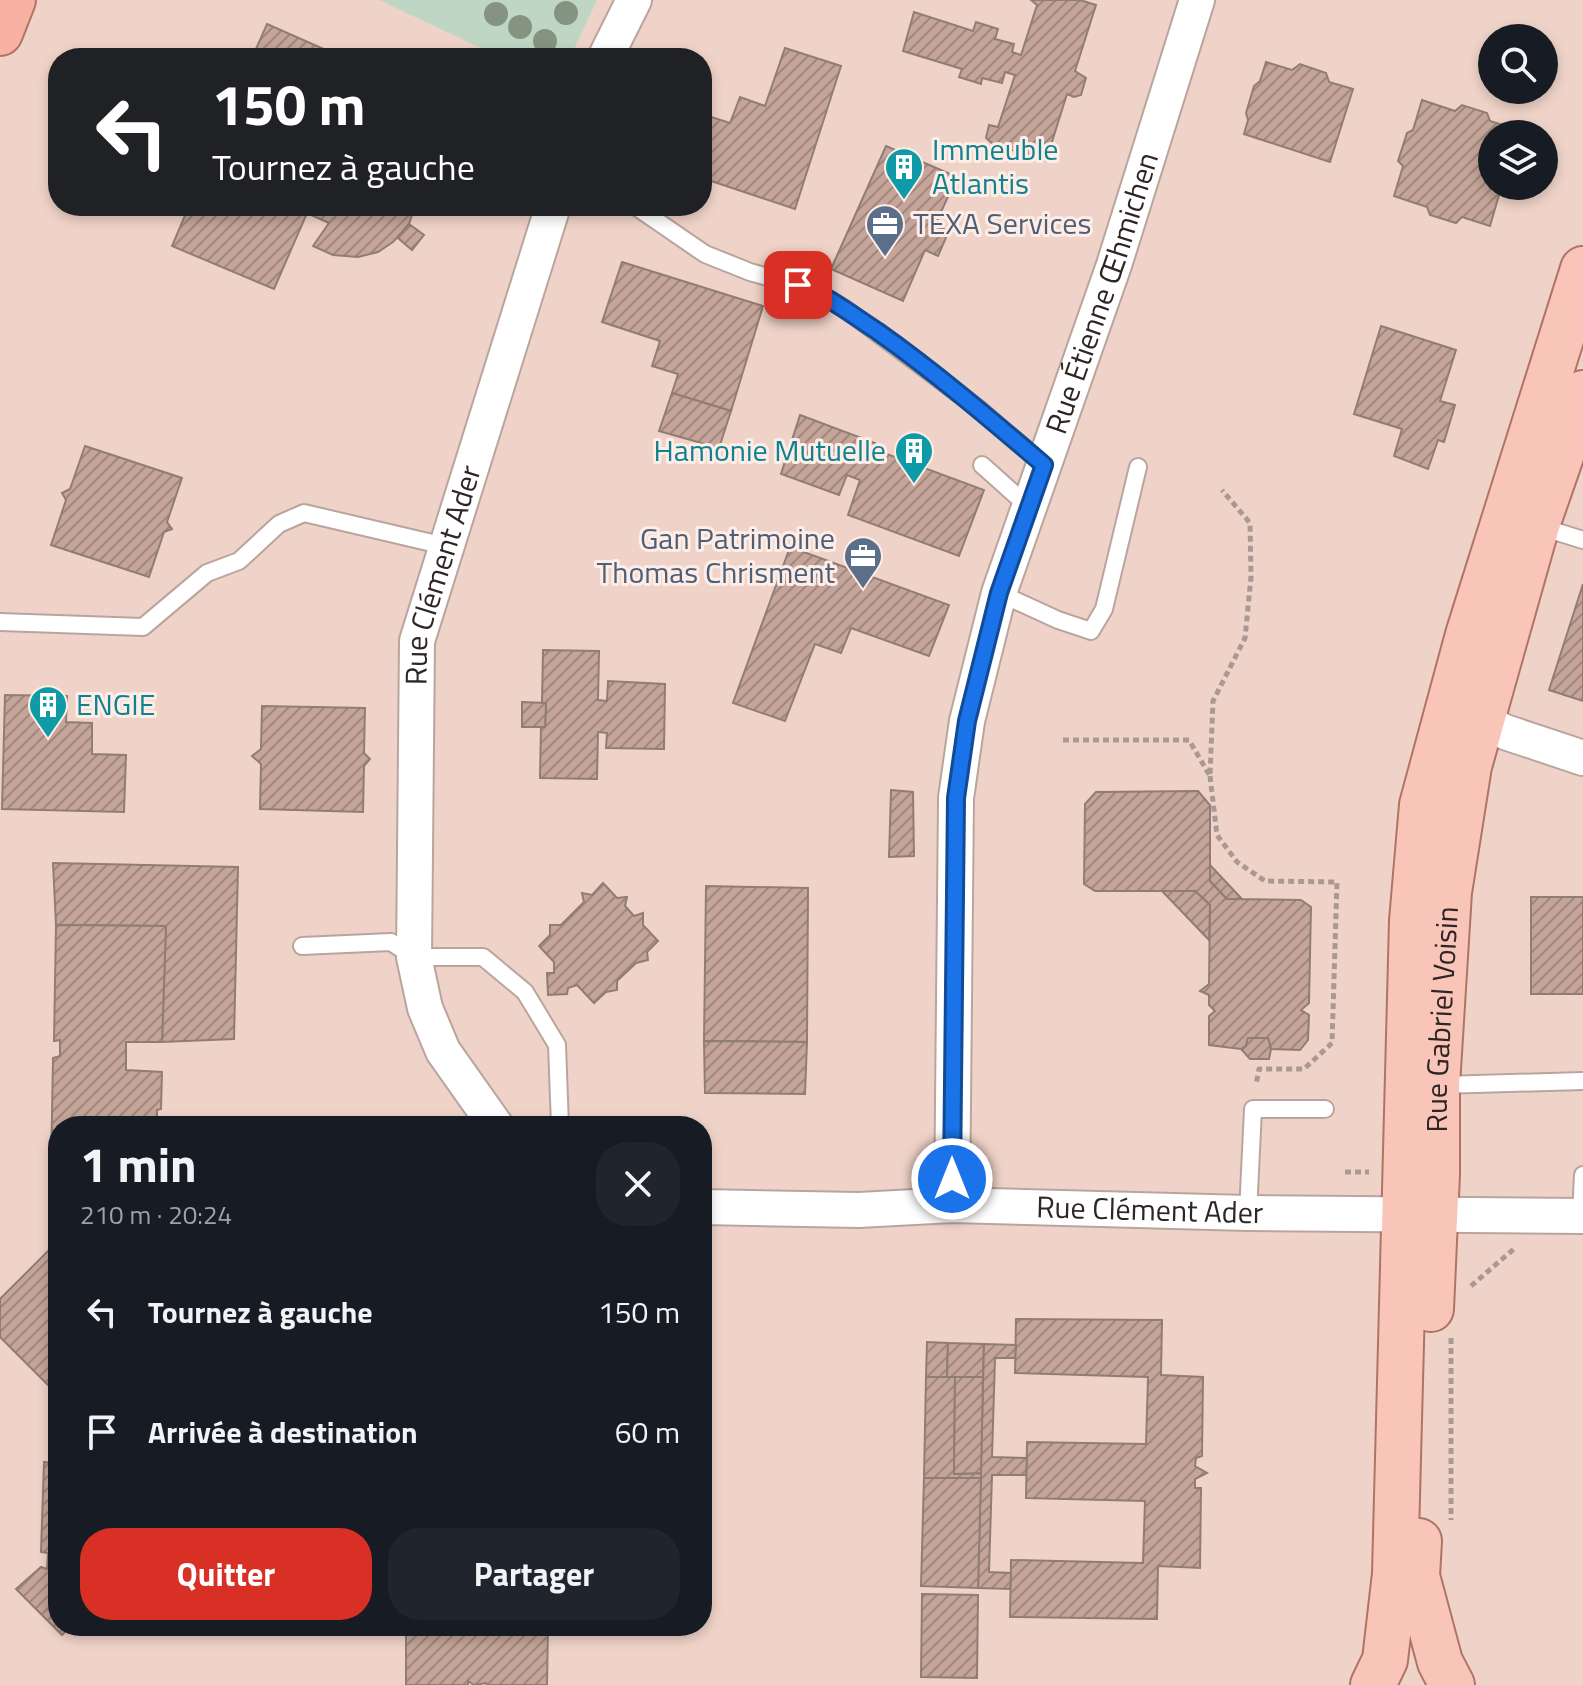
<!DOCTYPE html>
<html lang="fr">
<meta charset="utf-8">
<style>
:root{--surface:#171b24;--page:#20242c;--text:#f1f3f6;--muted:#9ea1a6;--accent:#d93025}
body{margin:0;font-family:"Titillium Web",sans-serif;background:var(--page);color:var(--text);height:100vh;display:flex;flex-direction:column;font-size:30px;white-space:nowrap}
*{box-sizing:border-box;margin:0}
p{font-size:26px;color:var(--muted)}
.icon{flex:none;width:44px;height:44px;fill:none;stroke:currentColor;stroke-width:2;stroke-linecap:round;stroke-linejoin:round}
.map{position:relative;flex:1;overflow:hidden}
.panel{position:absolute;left:48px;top:1116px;width:664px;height:520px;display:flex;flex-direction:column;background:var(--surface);border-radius:32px;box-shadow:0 4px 12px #0003}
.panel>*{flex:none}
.top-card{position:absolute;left:48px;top:48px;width:664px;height:168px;border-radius:32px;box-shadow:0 4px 12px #0003;background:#202124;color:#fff;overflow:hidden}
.tools{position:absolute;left:1478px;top:24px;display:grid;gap:16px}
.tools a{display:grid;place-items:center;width:80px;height:80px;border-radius:50%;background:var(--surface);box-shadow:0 4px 12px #0003;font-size:40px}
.pin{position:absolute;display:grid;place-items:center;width:68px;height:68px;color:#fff;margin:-34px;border-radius:16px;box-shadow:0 4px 12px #0006}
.me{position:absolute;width:88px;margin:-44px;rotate:0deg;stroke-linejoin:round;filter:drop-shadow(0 0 6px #0008)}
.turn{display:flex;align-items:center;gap:28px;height:168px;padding:0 32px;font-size:36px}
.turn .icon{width:104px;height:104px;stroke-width:2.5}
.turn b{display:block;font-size:56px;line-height:68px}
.round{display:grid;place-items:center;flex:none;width:84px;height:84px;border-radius:32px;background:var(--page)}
.headline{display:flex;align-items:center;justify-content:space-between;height:136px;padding:0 32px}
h1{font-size:48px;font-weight:700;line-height:60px}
.primary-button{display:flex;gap:16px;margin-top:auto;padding:16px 32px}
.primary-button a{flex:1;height:92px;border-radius:32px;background:var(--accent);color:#fff;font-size:32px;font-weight:700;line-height:92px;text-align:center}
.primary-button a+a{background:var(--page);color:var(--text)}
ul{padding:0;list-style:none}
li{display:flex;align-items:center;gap:24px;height:120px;padding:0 32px}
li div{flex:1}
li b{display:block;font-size:30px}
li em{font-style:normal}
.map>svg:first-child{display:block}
.built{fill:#f0d3c8;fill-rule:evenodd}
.grass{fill:#c0d6c5}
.building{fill:url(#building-hatch);stroke:#907d76;stroke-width:2}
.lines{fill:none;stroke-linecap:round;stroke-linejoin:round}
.service-casing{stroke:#b9a59d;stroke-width:20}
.minor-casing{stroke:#b9a59d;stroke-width:38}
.primary-casing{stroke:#b07466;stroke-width:48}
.trunk-casing{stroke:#b07466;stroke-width:48}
.path{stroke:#a99993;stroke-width:5;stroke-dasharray:6 4;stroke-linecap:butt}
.service{stroke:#fff;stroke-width:16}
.minor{stroke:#fff;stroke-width:34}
.primary{stroke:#fac5b9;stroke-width:44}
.trunk{stroke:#f8b2a2;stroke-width:44}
.tree{fill:#859480}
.route-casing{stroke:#114b97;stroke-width:20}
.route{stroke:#1a73e8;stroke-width:14}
.labels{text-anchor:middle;stroke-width:6;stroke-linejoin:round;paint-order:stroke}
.culture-label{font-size:30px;fill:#0d838f;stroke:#feede6;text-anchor:start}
.service-label{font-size:30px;fill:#4e5e75;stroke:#feede6;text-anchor:start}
.street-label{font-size:30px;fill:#2e2624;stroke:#feede6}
</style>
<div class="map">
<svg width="1583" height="1685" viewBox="0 0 1583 1685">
<defs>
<pattern id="building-hatch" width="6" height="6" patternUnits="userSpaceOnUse" patternTransform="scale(2)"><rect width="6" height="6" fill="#c5a599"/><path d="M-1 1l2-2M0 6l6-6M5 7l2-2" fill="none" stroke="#a0867d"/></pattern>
</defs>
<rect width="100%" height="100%" fill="#f4dfd7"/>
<!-- built -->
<path class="built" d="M0,0H1583V1685H0ZM1492,38H1544V90H1492ZM58,58H702V206H58ZM1492,134H1544V186H1492ZM58,1126H702V1626H58Z"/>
<!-- grass -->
<path class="grass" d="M379,0H597L570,58H502Z"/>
<!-- building -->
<g class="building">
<path d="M1031,0H1080L1096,5L1075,71L1086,78L1081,95L1074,97L1067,94L1046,161L993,144L986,138L989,125L998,127L1015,75L1005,72L1002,83L982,78L981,84L959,77L962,69L903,51L914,12L973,31L976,22L998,29L995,39L1014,44L1012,52L1021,55L1037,5Z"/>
<path d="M267,24L344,58H252Z"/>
<path d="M785,48L841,66L795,209L702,178V114L730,123L740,97L765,106Z"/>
<path d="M1266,62L1292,70L1300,64L1326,73L1329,82L1353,89L1330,162L1244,134L1248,120L1246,113L1254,86L1260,81Z"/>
<path d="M1422,100L1455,111L1462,105L1487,113L1490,121L1519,130L1517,134H1492V186H1507L1505,194L1499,195L1490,226L1462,217L1456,223L1430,215L1427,207L1394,196L1403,166L1398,161L1407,133L1413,130Z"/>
<path d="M886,146L957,177L935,225L948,231L945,240L938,256L925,250L903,301L831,269Z"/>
<path d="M189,206H328L337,211L340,206H415L409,224L393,242L378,252L358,257L333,255L313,246L329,223L307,213L274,289L172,246Z"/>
<path d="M409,224L424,235L412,250L398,238Z"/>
<path d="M622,262L763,306L731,411L672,393L678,374L652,366L660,341L602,322Z"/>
<path d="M1381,326L1456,350L1440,401L1455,405L1444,442L1438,440L1428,469L1394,456L1402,429L1354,414Z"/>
<path d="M672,393L731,411L719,448L659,431Z"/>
<path d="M800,415L875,443L873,449L984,490L959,556L848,515L860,480L847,475L839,495L781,474Z"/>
<path d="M85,446L182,478L167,522L172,529L164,532L149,577L51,545L66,500L62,493L70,489Z"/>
<path d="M790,547L949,605L929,656L851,628L841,653L815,644L785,721L733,703Z"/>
<path d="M1583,584V701L1549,690Z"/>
<path d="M543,650L599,651L598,700L607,701L608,681L665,684L664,749L606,748L607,733L598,732L597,779L540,778L541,726L545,727L546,703H542Z"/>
<path d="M5,695L67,696L66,722L92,723V754L126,755L124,812L2,809Z"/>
<path d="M522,702L546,703L545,727H522Z"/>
<path d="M262,706L365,708L364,753L370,759L364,766L363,812L260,809L261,764L252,756L261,749Z"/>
<path d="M891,790L913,792L914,856L889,857Z"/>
<path d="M1198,791L1210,805V881L1227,899L1301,900L1311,907L1309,1003L1301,1010L1309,1015L1308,1040L1300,1050L1271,1049L1268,1038H1248L1246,1046L1241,1049L1209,1045V1016L1215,1011L1209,1005V995L1200,991L1209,984L1210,905L1195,891H1095L1084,884L1085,804L1096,792Z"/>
<path d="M53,863L238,867L234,1039L162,1042L166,926L56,925Z"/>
<path d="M1210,865L1242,899H1227L1210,881Z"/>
<path d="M603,883L617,898L627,897L625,906L634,916L643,913V925L658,941L647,952L648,960L636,963L617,981V990L606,992L594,1003L577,985L568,988L567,994L548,995L547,973H554V962L539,946L550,935V925H561L584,902L582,893L592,895Z"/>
<path d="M706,886L808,888L807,1042L704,1041Z"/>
<path d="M1162,891H1195L1210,905L1209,940Z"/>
<rect x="1531" y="897" width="52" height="97"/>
<path d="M56,925L166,926L162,1042H126V1070L162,1072L161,1109L157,1110V1122H160V1126H58V1171L51,1170L53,1058L60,1056V1040L54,1041Z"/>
<path d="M1248,1038H1268L1271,1049L1269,1059H1250L1241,1049L1246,1046Z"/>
<path d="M704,1041L807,1042L805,1094L705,1093Z"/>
<path d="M54,1245L58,1249V1383L52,1389L0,1337V1299Z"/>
<path d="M1016,1319L1162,1320L1161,1375L1203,1377L1202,1456L1196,1458L1195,1466L1207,1473L1195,1479V1488H1201L1200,1568L1158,1566L1157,1619L1010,1617L1011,1560L1143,1563L1145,1501L1026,1498L1027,1442L1146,1444L1148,1377L1015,1373Z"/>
<path d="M927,1342L948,1343L947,1377H926Z"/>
<path d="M948,1343L984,1344L983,1377H947Z"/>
<path d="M984,1344L1016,1345L1015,1358H995L992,1457L1027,1458L1026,1475H992L989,1572L1011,1573L1010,1589L978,1588Z"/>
<path d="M926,1377H955L954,1474L981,1473V1478H924Z"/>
<path d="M955,1377H983L981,1473L954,1474Z"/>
<path d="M44,1462L58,1463V1626H71L62,1635L16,1589L41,1567L47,1569L48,1553L41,1552Z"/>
<path d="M924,1478H981L978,1588L921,1586Z"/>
<path d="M922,1594L978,1595L977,1678L921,1677Z"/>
<path d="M406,1626H548L547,1685H487L486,1683L474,1685L468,1681V1685H406Z"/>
</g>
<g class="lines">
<!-- service casing -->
<g class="service-casing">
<g id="service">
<path d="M635,206L705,254L750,272L816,291L845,309L979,409L1044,465"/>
<path d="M982,465L1029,507"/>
<path d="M1538,526L1583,540"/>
<path d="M999,593L1058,620L1091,631L1104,609L1138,467"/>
<path d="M0,622L143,627L207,573L239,561L279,524L304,513L445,546"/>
<path d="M302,946L391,942L414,957H483L525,992L557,1045L560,1126"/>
<path d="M1441,1085L1583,1081"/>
<path d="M1248,1213L1253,1109H1325"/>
<path d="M1581,1216L1583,1175"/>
</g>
</g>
<!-- minor casing -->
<g class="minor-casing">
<g id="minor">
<path d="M605,58L634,0"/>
<path d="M1480,719L1505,732L1583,758"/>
<path id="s1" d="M496,1126L443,1051L425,1008L414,957L417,641L553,206"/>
<path id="s2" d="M952,1205L956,798L967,721L999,593L1114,265L1197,0"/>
<path id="s3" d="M702,1207L859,1210L952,1205L1248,1213L1583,1216"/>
</g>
</g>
<!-- primary casing -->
<g class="primary-casing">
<g id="primary">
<path id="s4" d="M1431,1309L1437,1174V1085L1449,892L1469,766L1537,525L1583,393"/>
<path d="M1419,1541L1417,1576L1440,1662L1452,1685"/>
<path d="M1373,1685L1385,1660L1395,1574L1412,921L1422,805L1468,635L1583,269"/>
</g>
</g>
<!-- trunk casing -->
<g class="trunk-casing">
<path id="trunk" d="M0,33L13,0"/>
</g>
<!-- path -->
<g class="path">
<path d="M1063,740H1189L1210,776L1213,701L1245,638L1251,577L1250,523L1222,490"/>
<path d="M1210,776L1217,835L1237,862L1265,881L1337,882L1332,1043L1304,1069H1259L1256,1085"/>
<path d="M1345,1172H1369"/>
<path d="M1471,1286L1515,1248"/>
<path d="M1451,1338V1520"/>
</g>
<!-- service -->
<use href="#service" class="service"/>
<!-- minor -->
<use href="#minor" class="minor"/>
<!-- primary -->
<use href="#primary" class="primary"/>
<!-- trunk -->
<use href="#trunk" class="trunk"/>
</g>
<!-- trees -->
<g class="tree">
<circle cx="566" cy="13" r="12"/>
<circle cx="496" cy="14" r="12"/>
<circle cx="520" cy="27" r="12"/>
<circle cx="545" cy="41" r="12"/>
</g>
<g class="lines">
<!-- route casing -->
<g class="route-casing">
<path id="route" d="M798,285C827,295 851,314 877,331C935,372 990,419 1044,465L999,593L967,721L956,798L952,1179"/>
</g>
<!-- route -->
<use href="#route" class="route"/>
</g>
<!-- icons -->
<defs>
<g id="building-pin" transform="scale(2)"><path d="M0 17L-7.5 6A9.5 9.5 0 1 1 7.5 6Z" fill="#0f9aa8" stroke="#feede6"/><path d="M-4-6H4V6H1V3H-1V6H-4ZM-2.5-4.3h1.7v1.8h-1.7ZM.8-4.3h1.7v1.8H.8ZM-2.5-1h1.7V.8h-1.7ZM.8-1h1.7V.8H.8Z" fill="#fff"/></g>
<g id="office-pin" transform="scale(2)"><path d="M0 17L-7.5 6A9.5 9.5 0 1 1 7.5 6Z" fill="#5c6f8a" stroke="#feede6"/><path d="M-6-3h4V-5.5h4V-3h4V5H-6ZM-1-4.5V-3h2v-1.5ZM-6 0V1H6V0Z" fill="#fff"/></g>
</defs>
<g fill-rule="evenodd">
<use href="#building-pin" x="904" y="167"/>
<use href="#office-pin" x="885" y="224"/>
<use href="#building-pin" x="914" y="451"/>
<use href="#office-pin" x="863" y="556"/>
<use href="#building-pin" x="48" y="705"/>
</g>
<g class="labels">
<!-- culture labels -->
<g class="culture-label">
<text x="932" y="160">Immeuble<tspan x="932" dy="34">Atlantis</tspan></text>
<text x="886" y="461" text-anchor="end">Hamonie Mutuelle</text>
<text x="76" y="715">ENGIE</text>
</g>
<!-- service labels -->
<g class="service-label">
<text x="913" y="234">TEXA Services</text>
<text x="835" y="549" text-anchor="end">Gan Patrimoine<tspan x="835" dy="34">Thomas Chrisment</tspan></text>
</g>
<!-- street labels -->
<g class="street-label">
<text dy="10" stroke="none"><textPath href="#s2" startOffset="934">Rue Étienne Œhmichen</textPath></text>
<text dy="10" stroke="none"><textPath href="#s1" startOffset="576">Rue Clément Ader</textPath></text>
<text dy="10" stroke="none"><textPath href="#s4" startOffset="290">Rue Gabriel Voisin</textPath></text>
<text dy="10" stroke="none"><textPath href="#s3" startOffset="448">Rue Clément Ader</textPath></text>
</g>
</g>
</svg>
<div class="tools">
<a><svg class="icon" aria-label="search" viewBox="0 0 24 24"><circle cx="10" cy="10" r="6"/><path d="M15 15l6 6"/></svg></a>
<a><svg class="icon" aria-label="layers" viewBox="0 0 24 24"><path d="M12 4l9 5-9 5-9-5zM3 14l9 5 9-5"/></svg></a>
</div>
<div class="pin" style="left:798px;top:285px;background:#d93025"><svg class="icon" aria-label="arrive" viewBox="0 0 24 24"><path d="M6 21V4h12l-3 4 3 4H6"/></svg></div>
<svg class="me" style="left:952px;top:1179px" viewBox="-20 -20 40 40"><circle r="17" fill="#1a73e8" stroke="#fff" stroke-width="3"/><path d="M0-11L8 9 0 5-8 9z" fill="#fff"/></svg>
<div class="top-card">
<div class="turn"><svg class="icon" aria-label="left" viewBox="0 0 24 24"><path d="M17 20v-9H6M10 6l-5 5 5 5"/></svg><div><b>150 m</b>Tournez à gauche</div></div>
</div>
<section class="panel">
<div class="headline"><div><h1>1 min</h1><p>210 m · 20:24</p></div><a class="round"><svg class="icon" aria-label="close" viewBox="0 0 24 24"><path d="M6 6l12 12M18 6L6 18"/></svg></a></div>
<ul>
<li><svg class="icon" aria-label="left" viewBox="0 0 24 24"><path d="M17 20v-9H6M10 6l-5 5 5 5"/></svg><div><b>Tournez à gauche</b></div><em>150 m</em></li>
<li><svg class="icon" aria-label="arrive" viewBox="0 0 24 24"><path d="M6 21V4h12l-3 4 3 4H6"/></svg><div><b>Arrivée à destination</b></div><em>60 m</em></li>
</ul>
<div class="primary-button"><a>Quitter</a><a>Partager</a></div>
</section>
</div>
